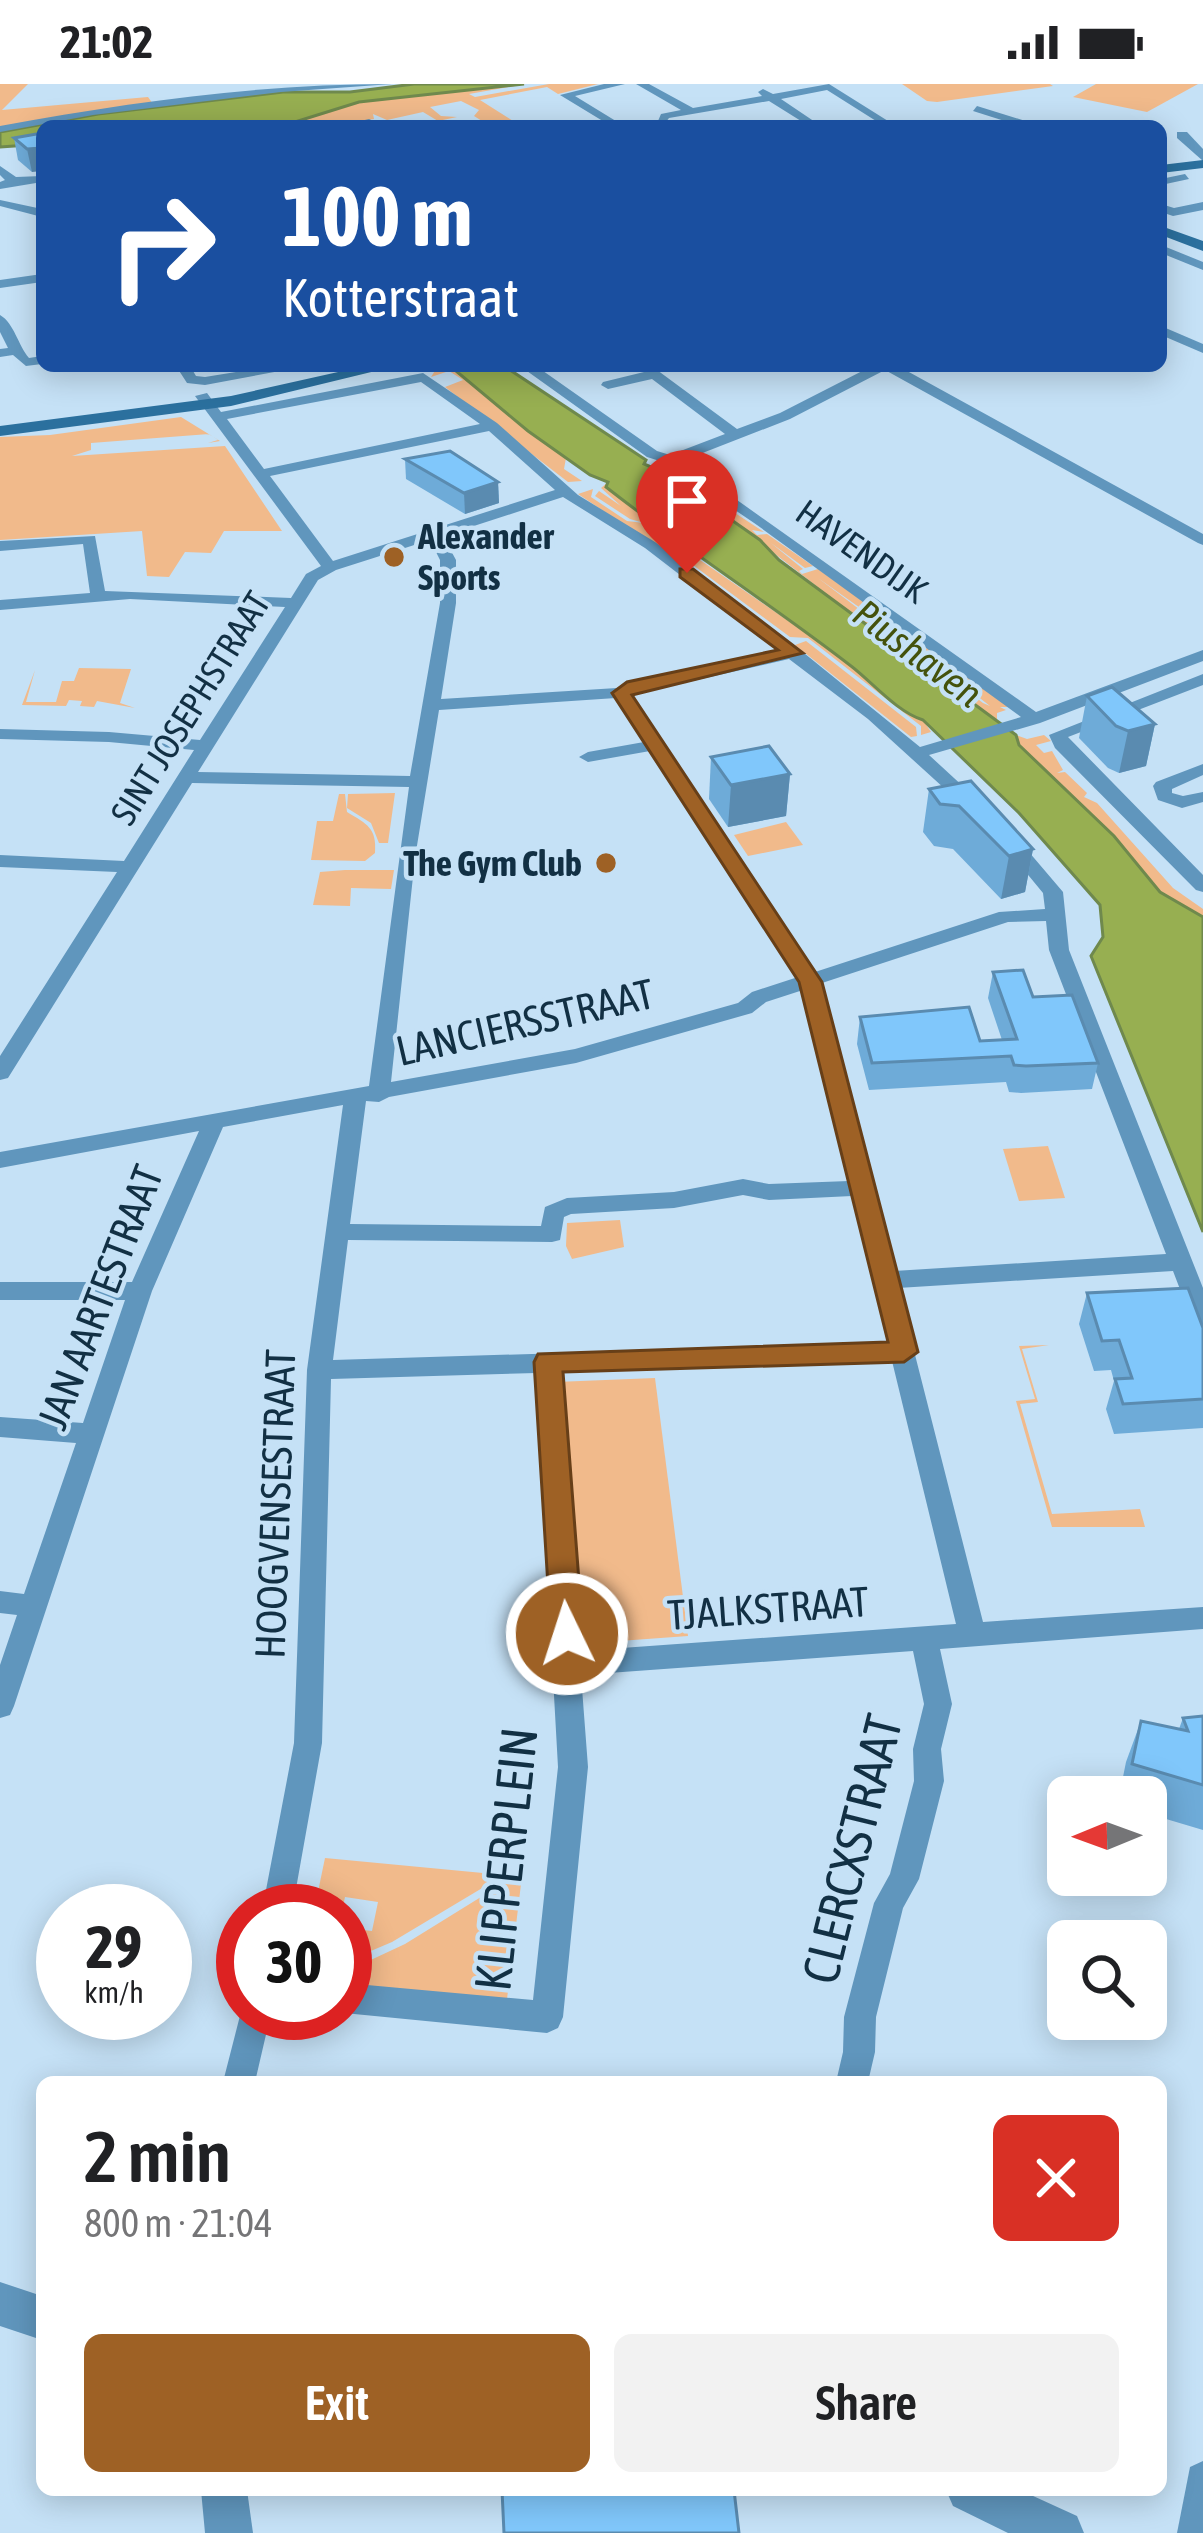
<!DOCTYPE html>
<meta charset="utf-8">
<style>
:root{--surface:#fff;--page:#f2f2f2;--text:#202124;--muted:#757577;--accent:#9e6125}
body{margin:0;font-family:"Asap Condensed",sans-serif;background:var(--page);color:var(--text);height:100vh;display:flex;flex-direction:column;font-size:45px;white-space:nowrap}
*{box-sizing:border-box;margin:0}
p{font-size:39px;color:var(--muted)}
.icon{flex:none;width:66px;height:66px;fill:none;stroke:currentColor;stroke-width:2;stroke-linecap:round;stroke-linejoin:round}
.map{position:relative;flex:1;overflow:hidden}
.side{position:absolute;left:36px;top:1992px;width:1131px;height:420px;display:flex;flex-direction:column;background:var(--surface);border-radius:18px;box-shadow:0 6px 30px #0003}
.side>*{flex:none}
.banner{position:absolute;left:36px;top:36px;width:1131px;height:252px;border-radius:18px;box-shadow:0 6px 30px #0003;background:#1a4fa0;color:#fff;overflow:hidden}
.needle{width:78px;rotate:269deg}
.fabs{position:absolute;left:1047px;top:1692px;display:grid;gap:24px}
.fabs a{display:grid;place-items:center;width:120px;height:120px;border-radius:18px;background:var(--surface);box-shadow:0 6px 30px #0003;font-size:60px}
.speed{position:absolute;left:36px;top:1800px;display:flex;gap:24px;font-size:60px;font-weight:700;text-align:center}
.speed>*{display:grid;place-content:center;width:156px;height:156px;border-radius:50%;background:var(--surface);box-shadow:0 6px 30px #0003;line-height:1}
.speed small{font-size:30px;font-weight:400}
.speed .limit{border:18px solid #d22;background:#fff;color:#111}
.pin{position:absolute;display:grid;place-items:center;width:102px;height:102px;color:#fff;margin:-123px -51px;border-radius:50% 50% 50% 0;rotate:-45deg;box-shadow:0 0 12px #0007}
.pin .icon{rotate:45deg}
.me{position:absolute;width:132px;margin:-66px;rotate:356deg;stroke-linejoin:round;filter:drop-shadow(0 0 9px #0008)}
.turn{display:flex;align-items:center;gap:42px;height:252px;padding:0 48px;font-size:54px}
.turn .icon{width:156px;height:156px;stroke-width:2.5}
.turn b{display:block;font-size:84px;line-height:102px}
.round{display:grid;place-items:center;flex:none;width:126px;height:126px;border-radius:18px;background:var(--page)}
.overview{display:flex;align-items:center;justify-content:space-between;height:204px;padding:0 48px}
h1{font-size:72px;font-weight:600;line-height:90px}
.button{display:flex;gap:24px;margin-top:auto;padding:24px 48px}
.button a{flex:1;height:138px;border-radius:18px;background:var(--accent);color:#fff;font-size:48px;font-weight:600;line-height:138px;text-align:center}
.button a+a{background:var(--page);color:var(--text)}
.status{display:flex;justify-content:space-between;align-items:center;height:84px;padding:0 60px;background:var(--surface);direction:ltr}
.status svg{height:33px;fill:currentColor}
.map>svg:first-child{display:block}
.green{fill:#f1ba8b}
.water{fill:#97af51;stroke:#6f894d;stroke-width:3}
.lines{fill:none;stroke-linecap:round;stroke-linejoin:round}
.minor{fill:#6096bd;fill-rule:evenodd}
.tertiary{fill:#6096bd;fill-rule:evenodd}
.secondary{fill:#2b709e;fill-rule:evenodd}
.wall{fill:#6eabd8}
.shaded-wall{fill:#5a8bb0}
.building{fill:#80c7fb;stroke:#5a8bb0;stroke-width:3}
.route{fill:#9e6125;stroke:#673f18;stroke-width:3}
.poi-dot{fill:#9e6125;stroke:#c5e1f6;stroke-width:4.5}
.labels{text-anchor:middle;stroke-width:9;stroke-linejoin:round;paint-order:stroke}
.far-poi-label{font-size:36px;font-weight:bold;fill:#123044;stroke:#c5e1f6;text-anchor:start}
.far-street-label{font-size:36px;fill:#123044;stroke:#c5e1f6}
.far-water-label{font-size:39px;font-style:italic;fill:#44520c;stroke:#c5e1f6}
.street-label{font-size:42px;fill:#123044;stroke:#c5e1f6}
.near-street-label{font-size:51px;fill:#123044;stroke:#c5e1f6}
</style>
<div class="status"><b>21:02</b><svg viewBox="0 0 49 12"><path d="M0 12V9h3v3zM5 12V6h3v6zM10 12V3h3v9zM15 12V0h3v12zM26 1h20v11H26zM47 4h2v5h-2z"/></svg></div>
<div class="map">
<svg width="1203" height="2449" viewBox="0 0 1203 2449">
<rect width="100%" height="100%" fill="#c5e1f6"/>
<!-- green -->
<g class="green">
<path d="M0,0H28L2,26L148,13L153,20L0,44Z"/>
<path d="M526,0L469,10L475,13L549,0H598L558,10L547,3L480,16L521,42H490L474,32L479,26L461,17L430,23L441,32L457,33L438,37L423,28L387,36L373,30L374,35L331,42H265L295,38L359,18Z"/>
<path d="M902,0H1050L1053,2L937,18L927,17Z"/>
<path d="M1096,0H1198L1147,28L1073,13Z"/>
<path d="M438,282C461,281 542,356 566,374L564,385L582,397L568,398L445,303L463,296L449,287L431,293Z"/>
<path d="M181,333L220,357L208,359L218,356L209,350L91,359V366L72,372L225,362L282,447H224L211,469L185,468L169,493L147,492L142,447L0,456V353L50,351Z"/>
<path d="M665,383L764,448L752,446L757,451L767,450L813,482L805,484L771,459L803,485L799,487L802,490L818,485L902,545L894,548L818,494L983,619L990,622L899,551L907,549L1010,623H1000L1006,626L997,629V636L984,631C875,551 774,465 663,387L652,386Z"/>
<path d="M608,398L606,403L690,469L855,583L902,624L923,636L931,648L921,651V642L808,554L790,553L693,481L695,473L687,471L692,486L578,410L593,405L591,413L627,437L644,439L630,435L595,412L599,407L621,422L601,404Z"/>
<path d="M806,557L916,643L917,652L911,653L795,561Z"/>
<path d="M79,584L131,585L120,619L135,624L97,617L94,623L80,622L82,617L69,616L66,622L22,621L35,586L26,618H56L62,597H74Z"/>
<path d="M1016,651L1027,655L1044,651L1051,657L1036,661L1044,669L1052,667L1063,686L1057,689L1065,688L1087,709L1084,713L1097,719L1173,804L1203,825V833L1160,808L1114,752L1019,661Z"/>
<path d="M395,709L388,759H379L371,739L347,724L348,710Z"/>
<path d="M339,710H345L347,728C367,740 377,744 375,769L365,777L311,776L317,737H333Z"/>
<path d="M786,738L803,761L748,772L734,751Z"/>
<path d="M345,786H394L391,805L351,804L350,822L313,821L320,788Z"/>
<path d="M1048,1062L1065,1114L1019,1117L1003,1065Z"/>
<path d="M620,1136L624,1163L572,1175L566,1162L567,1139Z"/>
<path d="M1049,1261L1022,1265L1038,1318L1020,1320L1052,1430L1140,1425L1145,1443H1052L1016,1317L1035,1315L1019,1262Z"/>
<path d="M655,1294L688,1552L578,1560L556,1298Z"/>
<path d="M325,1774L504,1791L392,1858L345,1878V1844L372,1847L378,1818L345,1813L342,1827H314Z"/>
<path d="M515,1792H522L507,1915L345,1900V1888L405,1860Z"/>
</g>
<!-- water -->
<g class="water">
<path d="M414,0H524L359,18L295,38L265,42H42V60L0,63V48L98,30L283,8H350Z"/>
<path d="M450,282H504L646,376L644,380L663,388L760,456L779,476L1016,651L1019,661L1114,752L1160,808L1203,833V1148L1091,872L1103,853L1100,821L1019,729L923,636C897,628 872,598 851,582C771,520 686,466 606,403L608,398L590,391L528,347Z"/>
</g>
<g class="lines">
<!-- minor -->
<g class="minor">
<path d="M392,0L281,8L93,31L0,48V42C130,18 260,0 392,0Z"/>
<path d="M604,0H625L575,12L624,42H611L560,11Z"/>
<path d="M636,0H649L693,24L762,12L758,8L763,5L773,10L829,0L896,42H884L827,6L781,15L821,42H809L769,17L669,34L663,42H644L658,37L661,30L681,26Z"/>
<path d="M977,22L1035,40L1036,42H1020L973,27Z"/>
<path d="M369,35L384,42H339Z"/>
<path d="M0,82L16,93L42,92V98L0,105V98L5,96L0,91Z"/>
<path d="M1185,90L1189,95L1161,101V95Z"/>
<path d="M0,116L42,125V133L0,122Z"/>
<path d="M1203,118V126L1173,132L1161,128V120L1174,124Z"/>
<path d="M1161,161L1203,178V186L1161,169Z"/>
<path d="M42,190V198L0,204V196Z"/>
<path d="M0,231C14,239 18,261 29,274L42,272V280L26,282L13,271L0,273V265L8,264L0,248Z"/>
<path d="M1161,242L1203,260V269L1161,251Z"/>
<path d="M176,282H190L196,292L205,293L274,282H307L205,301L187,299Z"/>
<path d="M520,282H536L657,367L670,371L725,350L652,295L608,305L601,301L603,298L644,288L645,282H659L657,286L737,345L780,329L872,282H898L1203,450V461L1198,459L885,286L790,335L682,377L1036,628L1203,566V577L1040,639L929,671L979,717V725H967L868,635L789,575L631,611L815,888L999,828L1045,825L1043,809L1001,758L1010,752L1017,754L1063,808L1069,866L1203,1204V1243L1191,1234L1173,1187L898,1204L983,1538L1203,1523V1545L940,1565L952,1620L941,1665L944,1697L919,1795L903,1824L876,1933L875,1968L868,1998H836L843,1968L844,1933L874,1819L890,1790L914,1697L913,1665L924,1620L913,1567L581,1591L588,1683L563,1933L558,1944L547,1949L344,1929L345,1899L533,1916L558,1683L536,1289L331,1295L322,1659L292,1827H262L294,1659L307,1286L343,1021L223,1043L152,1207L14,1622L10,1631L0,1634V1581L17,1531L0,1529V1507L24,1510L76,1359L0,1353V1333L83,1339L125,1216H0V1198H132L199,1047L0,1084V1068L369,1002L409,703L192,699L8,994L0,996V972L117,788L0,783V771L124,777L194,666L109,658L0,655V645L109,648L200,656L285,523L130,515L0,526V516L90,509L83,460L0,467V457L95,452L105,507L291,514L306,490L321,482L195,312L207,309L221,328L423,289L497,339L578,411L655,458L799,565L920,663L1021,633L757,441L666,379L647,373ZM421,298L480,340L264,385L227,335ZM489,347L555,406L333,477L270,392ZM563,413L645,464L779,567L634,597L617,604L441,615L456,519V476L443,452ZM430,456L440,476V519L410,692L198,688L318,496L336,486ZM616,614L644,658L588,668L579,673L588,678L650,667L798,893L752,908L738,919L575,965L391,998L415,774L439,626ZM1046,837L1049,866L1166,1170L894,1187L822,899L1008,838ZM803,906L849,1097L769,1100L743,1095L674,1108L567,1114L545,1123L541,1142L350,1140L366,1017L379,1018L389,1013L576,979L752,929L766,918ZM743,1111L769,1116L852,1112L888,1259L333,1276L348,1156L552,1158L560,1156L564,1133L571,1130L674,1124ZM892,1277L956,1540L580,1567L561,1288Z"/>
<path d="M1203,590V601L1068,653L1203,791V808L1196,806L1055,664L1049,651Z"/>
<path d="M1203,680V691L1172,705V709L1183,712L1203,708V718L1182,724L1158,716L1153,702L1156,698Z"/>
<path d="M243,1920V1929H271L255,1998H223Z"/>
<path d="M1203,2377V2449H1177L1190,2383Z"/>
</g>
<!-- tertiary -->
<g class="tertiary">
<path d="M1177,48H1187L1203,65V77L1177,54Z"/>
<path d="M0,2198L42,2212V2256L0,2242Z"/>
<path d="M201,2406H247L253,2449H205Z"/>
<path d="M946,2406H1020L1077,2432L1084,2449H1008L953,2422Z"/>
</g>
<!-- secondary -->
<g class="secondary">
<path d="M1203,76V84L1161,89V81Z"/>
<path d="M1161,142L1203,157V167L1161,151Z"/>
<path d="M365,282H396L231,322L0,352V342L231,312Z"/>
</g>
</g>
<!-- wall -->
<g class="wall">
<path d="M42,49L32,88L18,76L14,54Z"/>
<path d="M405,375L498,398L499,419L465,430L406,395Z"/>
<path d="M1087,612L1155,640L1146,682L1119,689L1108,684L1079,654Z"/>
<path d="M711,673L790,690L786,732L728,743L709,715Z"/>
<path d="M929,705L1033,765L1025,808L1001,815L953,765L934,762L923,748Z"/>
<path d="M993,888L1033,913L1098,979L1092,1005L1021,1009L1009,1008L1006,998L869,1006L857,960L860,933L980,957L1002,956L988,914Z"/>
<path d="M1087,1209L1203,1244V1344L1114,1350L1106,1325L1114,1297L1111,1286L1094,1287L1079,1240Z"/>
<path d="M1203,1632V1746L1146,1729V1713H1119L1126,1678L1141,1637L1179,1645L1183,1634Z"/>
</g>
<!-- shaded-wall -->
<g class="shaded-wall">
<path d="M42,64V87L32,88L27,65Z"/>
<path d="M498,398L499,419L465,430L464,409Z"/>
<path d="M1155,640L1146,682L1119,689L1128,647Z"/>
<path d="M790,690L786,732L728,743L731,701Z"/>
<path d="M1033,765L1025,808L1001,815L1009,772Z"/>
</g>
<!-- building -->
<g class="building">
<path d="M42,49V64L27,65L14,54Z"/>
<path d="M450,367L498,398L464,409L405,375Z"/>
<path d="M1112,603L1155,640L1128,647L1116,642L1087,612Z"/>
<path d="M769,662L790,690L731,701L711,673Z"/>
<path d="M971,697L1033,765L1009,772L959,722L940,720L929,705Z"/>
<path d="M1023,886L1033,913L1072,911L1098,979L1026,982L1014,981L1011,972L872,979L860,933L969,923L980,957L1017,955L993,888Z"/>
<path d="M1188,1204L1203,1244V1315L1123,1320L1115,1295L1132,1294L1119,1256L1102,1257L1087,1209Z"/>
<path d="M1203,1632V1701L1132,1680L1141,1637L1188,1647L1183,1634Z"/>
<path d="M502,2406H734L739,2449H504Z"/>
</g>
<!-- route -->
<path class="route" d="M680,485H693L803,569L632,611L822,898L918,1268L904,1278L563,1288L583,1550L578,1559L567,1563L556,1559L551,1550L534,1278L538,1270L888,1258L799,898L612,609L627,598L778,566L680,493Z"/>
<!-- markers -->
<g class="poi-dot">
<circle cx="394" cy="473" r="12"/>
<circle cx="606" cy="779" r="12"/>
</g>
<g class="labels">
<!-- far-poi labels -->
<g class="far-poi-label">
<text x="418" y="465">Alexander<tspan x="418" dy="41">Sports</tspan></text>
<text x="582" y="792" text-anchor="end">The Gym Club</text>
</g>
<!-- far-street labels -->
<g class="far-street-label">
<text transform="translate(862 467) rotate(35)" y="13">HAVENDIJK</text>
<text transform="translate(190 624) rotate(-58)" y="13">SINT JOSEPHSTRAAT</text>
</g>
<!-- far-water labels -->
<g class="far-water-label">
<text transform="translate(918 569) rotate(37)" y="14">Piushaven</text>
</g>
<!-- street labels -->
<g class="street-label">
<text transform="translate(525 938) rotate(-13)" y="15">LANCIERSSTRAAT</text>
<text transform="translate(100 1213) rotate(-69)" y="15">JAN AARTESTRAAT</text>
<text transform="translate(275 1420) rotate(-88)" y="15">HOOGVENSESTRAAT</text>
<text transform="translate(768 1524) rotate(-4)" y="15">TJALKSTRAAT</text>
</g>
<!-- near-street labels -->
<g class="near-street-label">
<text transform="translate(852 1765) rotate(-76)" y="18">CLERCXSTRAAT</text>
<text transform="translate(506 1775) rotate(-84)" y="18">KLIPPERPLEIN</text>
</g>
</g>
</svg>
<div class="fabs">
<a><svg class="needle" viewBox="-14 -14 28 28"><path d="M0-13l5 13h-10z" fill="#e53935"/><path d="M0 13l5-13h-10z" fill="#757577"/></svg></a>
<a><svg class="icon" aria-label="search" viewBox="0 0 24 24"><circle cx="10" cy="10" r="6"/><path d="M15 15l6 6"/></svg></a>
</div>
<div class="speed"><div>29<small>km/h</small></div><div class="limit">30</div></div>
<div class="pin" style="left:687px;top:489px;background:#d93025"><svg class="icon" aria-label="arrive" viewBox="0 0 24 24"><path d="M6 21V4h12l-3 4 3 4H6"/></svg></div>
<svg class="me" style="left:567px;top:1550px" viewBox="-20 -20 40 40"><circle r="17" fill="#9e6125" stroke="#fff" stroke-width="3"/><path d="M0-11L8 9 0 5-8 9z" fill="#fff"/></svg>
<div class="banner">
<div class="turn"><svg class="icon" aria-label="right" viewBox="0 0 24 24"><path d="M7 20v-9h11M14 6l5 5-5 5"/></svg><div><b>100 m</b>Kotterstraat</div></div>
</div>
<section class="side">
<div class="overview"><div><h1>2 min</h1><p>800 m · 21:04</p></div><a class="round" style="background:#d93025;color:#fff"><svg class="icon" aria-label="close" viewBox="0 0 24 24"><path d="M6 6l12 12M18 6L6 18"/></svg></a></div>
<div class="button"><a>Exit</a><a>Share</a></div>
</section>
</div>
